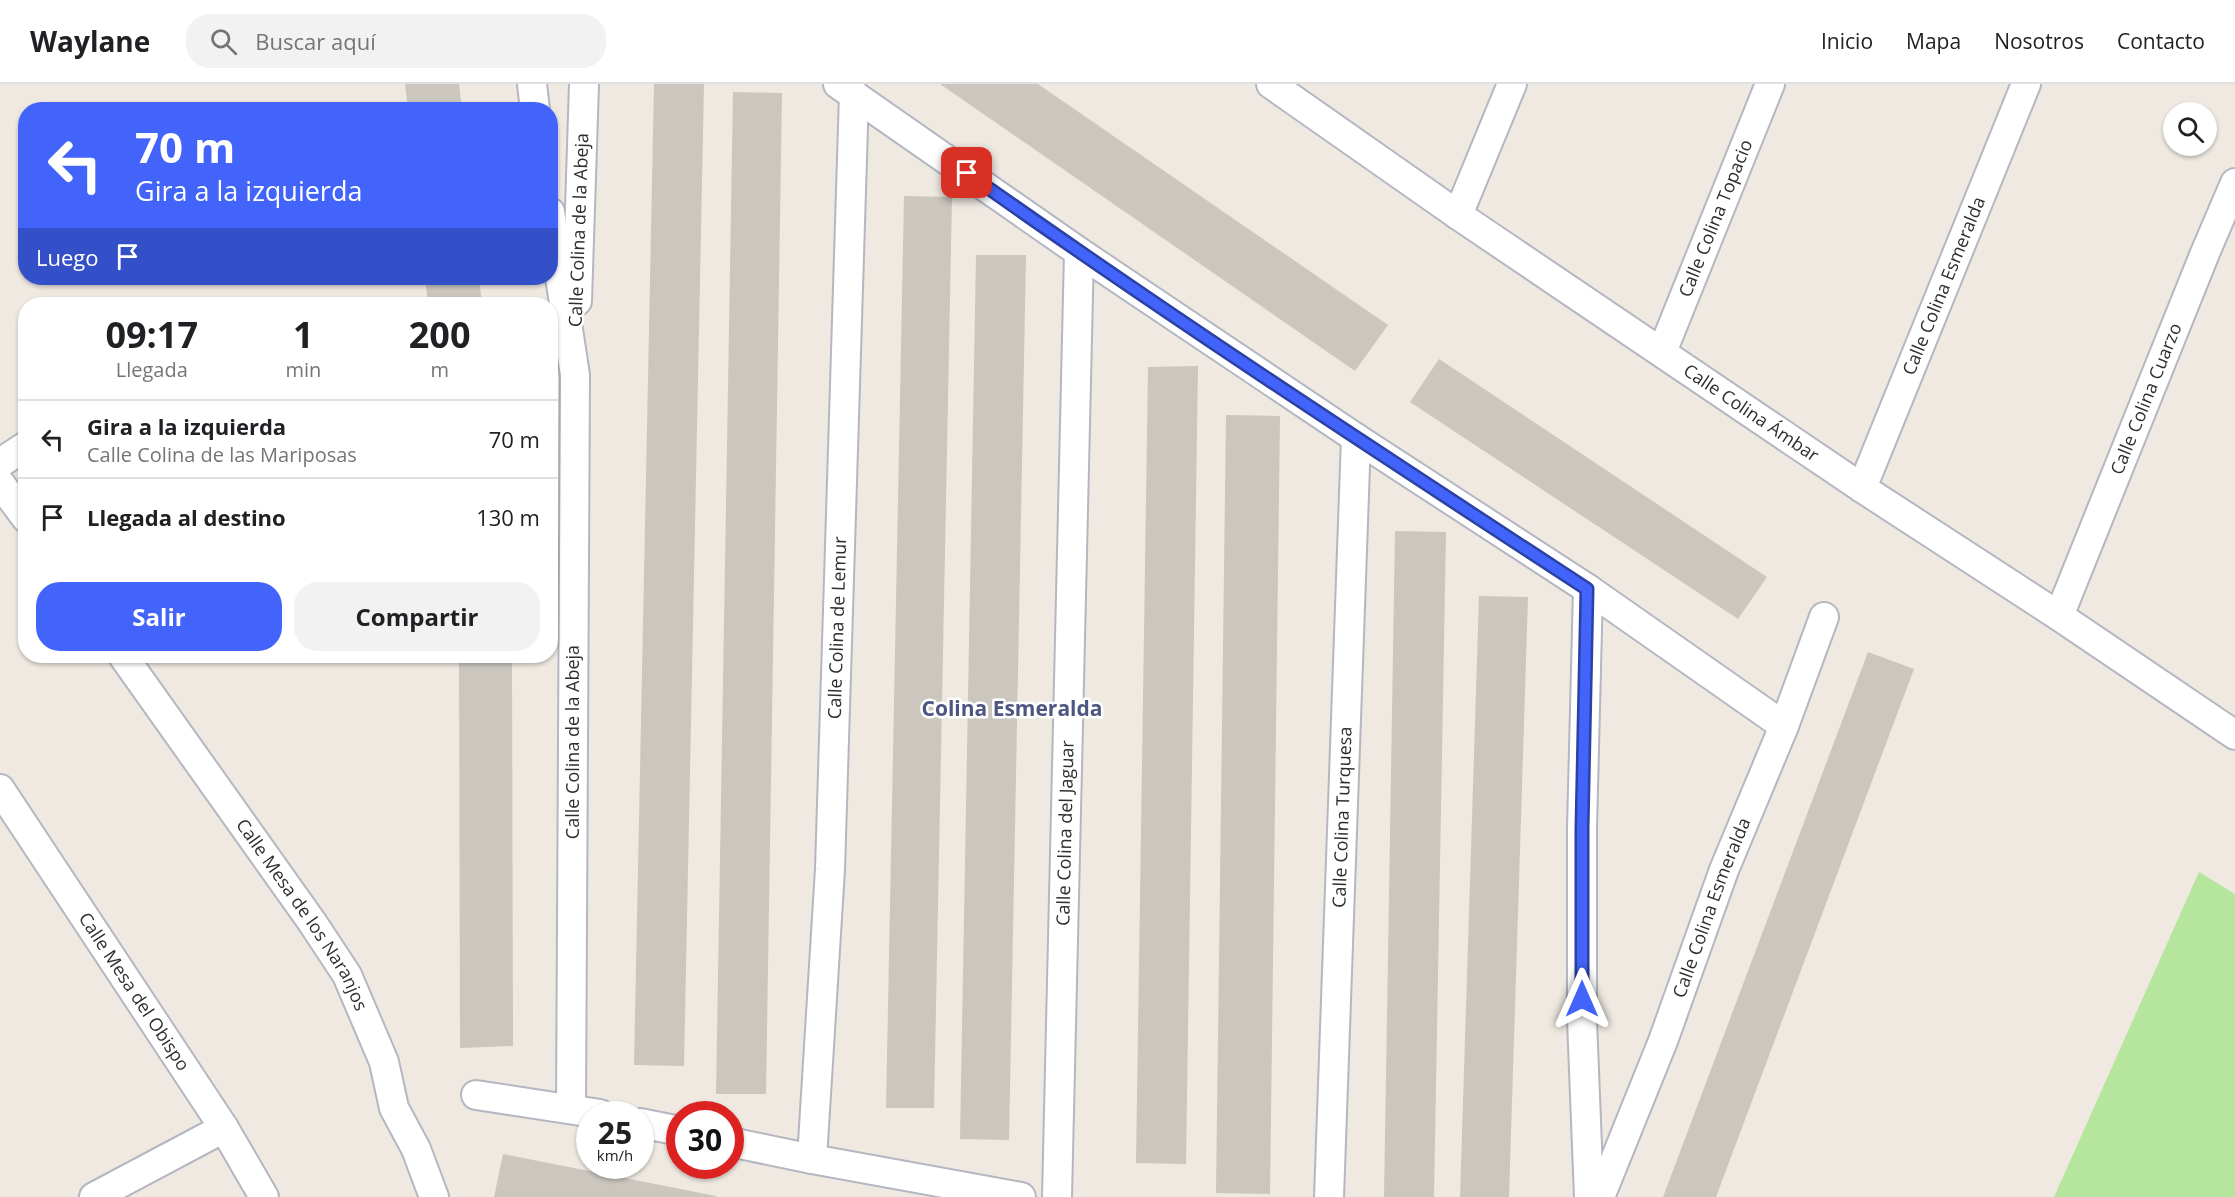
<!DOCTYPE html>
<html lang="es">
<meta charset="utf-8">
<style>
:root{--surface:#fff;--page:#f2f2f2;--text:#202124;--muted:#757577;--line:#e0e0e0;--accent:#4264fb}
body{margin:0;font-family:"Open Sans",sans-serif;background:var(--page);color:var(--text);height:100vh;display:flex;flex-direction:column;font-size:22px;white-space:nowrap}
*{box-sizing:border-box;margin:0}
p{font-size:20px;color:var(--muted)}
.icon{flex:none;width:33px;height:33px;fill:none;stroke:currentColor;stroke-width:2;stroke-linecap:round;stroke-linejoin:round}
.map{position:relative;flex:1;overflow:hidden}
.side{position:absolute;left:18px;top:213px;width:540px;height:366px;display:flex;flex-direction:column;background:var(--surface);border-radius:24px;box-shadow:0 2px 4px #0004}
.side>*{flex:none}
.banner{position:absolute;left:18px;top:18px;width:540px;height:183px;border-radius:24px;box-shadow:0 2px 4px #0004;background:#4264fb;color:#fff;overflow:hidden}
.buttons{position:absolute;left:2163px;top:18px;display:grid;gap:12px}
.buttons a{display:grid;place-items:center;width:54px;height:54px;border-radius:50%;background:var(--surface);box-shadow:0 2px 4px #0004;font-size:30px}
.speed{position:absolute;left:576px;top:1017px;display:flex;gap:12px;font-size:30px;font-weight:700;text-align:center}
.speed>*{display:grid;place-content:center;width:78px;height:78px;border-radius:50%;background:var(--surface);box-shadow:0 2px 4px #0004;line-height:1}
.speed small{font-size:15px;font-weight:400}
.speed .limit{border:9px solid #d22;background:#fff;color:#111}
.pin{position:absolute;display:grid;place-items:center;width:51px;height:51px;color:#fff;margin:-26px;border-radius:12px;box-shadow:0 3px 9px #0006}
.me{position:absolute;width:66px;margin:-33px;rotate:0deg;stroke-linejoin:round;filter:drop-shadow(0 0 4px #0008)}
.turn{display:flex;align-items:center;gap:21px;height:126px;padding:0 18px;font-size:27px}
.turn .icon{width:78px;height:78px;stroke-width:2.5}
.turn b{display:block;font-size:42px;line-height:51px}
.then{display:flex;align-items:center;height:57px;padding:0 18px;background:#0003;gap:12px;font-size:22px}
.eta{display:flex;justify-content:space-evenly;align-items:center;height:102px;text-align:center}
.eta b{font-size:36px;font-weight:700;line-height:42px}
.button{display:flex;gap:12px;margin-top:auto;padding:12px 18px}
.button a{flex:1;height:69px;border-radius:24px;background:var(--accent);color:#fff;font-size:24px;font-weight:700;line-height:69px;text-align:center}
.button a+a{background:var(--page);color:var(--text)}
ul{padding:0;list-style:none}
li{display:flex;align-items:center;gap:18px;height:78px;padding:0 18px;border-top:2px solid var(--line)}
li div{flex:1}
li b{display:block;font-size:22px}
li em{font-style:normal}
header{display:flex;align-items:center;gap:36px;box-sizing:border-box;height:84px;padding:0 30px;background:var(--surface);border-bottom:2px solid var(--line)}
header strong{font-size:28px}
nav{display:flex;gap:33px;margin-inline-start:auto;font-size:21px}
.search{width:420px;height:54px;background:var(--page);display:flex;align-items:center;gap:15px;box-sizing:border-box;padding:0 21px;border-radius:24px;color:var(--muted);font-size:22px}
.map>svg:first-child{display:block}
.park{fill:#b6e59e}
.building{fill:#cbc7bf}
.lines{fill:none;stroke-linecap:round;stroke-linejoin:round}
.street-casing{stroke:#b4b7c1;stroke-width:32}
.street{stroke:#fff;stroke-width:28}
.route-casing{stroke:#2b41a3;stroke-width:15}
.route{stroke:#4264fb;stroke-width:10}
.labels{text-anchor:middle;stroke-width:5;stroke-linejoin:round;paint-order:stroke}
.street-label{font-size:18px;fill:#2e2e2e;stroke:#fff}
.quarter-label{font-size:21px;font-weight:bold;fill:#4d5680;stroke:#fff}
</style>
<header>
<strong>Waylane</strong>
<div class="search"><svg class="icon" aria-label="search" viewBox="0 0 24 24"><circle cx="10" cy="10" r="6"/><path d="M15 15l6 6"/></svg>Buscar aquí</div>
<nav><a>Inicio</a><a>Mapa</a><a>Nosotros</a><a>Contacto</a></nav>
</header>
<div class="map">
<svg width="2235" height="1113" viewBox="0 0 2235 1113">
<rect width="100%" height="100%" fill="#efe9e1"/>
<!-- park -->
<path class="park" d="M2199,788L2235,810V1113H2054Z"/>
<!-- building -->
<g class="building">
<path d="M405,0H459L462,26H408Z"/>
<path d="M654,0H704L684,982L634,981Z"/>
<path d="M940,0H1038L1388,241L1355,287Z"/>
<path d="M733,8L782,9L766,1010H716Z"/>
<path d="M904,112L952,113L934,1024H886Z"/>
<path d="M976,171H1026L1009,1056L960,1055Z"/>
<path d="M425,194H479L482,220H428Z"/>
<path d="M1439,275L1767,493L1738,535L1410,318Z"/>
<path d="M1198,282L1186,1080L1136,1079L1148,283Z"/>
<path d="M1226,331L1280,332L1270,1110L1216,1109Z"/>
<path d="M1395,447L1446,448L1434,1113H1384Z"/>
<path d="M1479,512L1528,513L1509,1113H1460Z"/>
<path d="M1868,568L1914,585L1716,1113H1663Z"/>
<path d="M459,572H512L513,962L460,964Z"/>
<path d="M503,1070L716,1112V1113H494Z"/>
</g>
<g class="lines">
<!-- street casing -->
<g class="street-casing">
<g id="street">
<path d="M532,0L535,26"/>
<path d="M838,0L1079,168L1356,354L1588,505L1784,642"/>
<path id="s1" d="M1271,0L1458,131L1862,404L2059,532L2235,651"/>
<path d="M550,128L575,291L571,1024"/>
<path d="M1458,131L1512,0"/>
<path d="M577,217L584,0"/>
<path id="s2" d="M1662,268L1770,0"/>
<path d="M0,379L26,362"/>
<path d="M0,399L26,434"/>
<path id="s3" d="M1862,404L2026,0"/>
<path d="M1588,505L1582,744V936L1589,1113"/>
<path id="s4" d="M2059,532L2205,169L2235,99"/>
<path id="s5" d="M123,572L312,838L347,891L384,978L394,1024L416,1065L434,1113"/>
<path id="s6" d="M0,705L224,1044L264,1113"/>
<path d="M476,1011L600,1030"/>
<path d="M640,1039L680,1047"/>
<path d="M730,1058L812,1075L1021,1113"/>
<path id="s7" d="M812,1075L830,785L854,10"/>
<path d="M94,1113L224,1044"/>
<path id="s8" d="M1057,1113L1079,168"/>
<path id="s9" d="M1329,1113L1356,354"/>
<path id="s10" d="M1600,1113L1663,957L1724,786L1784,642L1824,533"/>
</g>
</g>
<!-- street -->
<use href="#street" class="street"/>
</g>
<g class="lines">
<!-- route casing -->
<g class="route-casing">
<path id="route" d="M967,89C1170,233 1379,369 1587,505L1582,744V915"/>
</g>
<!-- route -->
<use href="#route" class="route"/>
</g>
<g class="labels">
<!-- street labels -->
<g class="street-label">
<text dy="6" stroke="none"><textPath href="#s2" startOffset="144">Calle Colina Topacio</textPath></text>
<text transform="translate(579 146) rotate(-88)" y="6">Calle Colina de la Abeja</text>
<text dy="6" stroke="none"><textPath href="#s3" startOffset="218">Calle Colina Esmeralda</textPath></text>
<text dy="6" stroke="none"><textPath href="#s4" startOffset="234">Calle Colina Cuarzo</textPath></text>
<text dy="6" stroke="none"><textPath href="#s1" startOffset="582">Calle Colina Ámbar</textPath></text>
<text dy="6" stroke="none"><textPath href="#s7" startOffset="532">Calle Colina de Lemur</textPath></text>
<text transform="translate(573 658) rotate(-90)" y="6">Calle Colina de la Abeja</text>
<text dy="6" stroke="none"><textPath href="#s9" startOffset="380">Calle Colina Turquesa</textPath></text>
<text dy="6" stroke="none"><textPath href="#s8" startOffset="364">Calle Colina del Jaguar</textPath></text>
<text dy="6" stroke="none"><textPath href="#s10" startOffset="310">Calle Colina Esmeralda</textPath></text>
<text dy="6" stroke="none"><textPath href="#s5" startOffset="315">Calle Mesa de los Naranjos</textPath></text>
<text dy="6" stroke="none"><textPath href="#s6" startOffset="243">Calle Mesa del Obispo</textPath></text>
</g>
<!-- quarter labels -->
<g class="quarter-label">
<text x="1012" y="632">Colina Esmeralda</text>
</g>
</g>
</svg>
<div class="buttons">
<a><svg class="icon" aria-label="search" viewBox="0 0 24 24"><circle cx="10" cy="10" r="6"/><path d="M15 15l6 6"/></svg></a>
</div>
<div class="speed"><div>25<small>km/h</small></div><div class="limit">30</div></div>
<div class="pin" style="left:967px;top:89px;background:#d93025"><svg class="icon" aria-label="arrive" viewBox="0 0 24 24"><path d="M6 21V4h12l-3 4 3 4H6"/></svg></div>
<svg class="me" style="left:1582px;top:915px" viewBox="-20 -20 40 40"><path d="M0-17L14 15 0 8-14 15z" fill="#4264fb" stroke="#fff" stroke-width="4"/></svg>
<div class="banner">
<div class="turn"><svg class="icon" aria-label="left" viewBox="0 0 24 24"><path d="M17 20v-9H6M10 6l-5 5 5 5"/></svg><div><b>70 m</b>Gira a la izquierda</div></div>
<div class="then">Luego<svg class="icon" aria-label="arrive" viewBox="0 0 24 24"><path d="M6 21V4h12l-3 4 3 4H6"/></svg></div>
</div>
<section class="side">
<div class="eta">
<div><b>09:17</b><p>Llegada</p></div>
<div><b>1</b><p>min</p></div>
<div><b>200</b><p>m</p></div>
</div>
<ul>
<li><svg class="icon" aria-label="left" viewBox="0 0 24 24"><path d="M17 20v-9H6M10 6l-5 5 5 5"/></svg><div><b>Gira a la izquierda</b><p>Calle Colina de las Mariposas</p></div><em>70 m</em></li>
<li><svg class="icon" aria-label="arrive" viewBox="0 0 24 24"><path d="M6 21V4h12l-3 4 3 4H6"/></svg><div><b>Llegada al destino</b></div><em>130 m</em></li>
</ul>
<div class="button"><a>Salir</a><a>Compartir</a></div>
</section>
</div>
